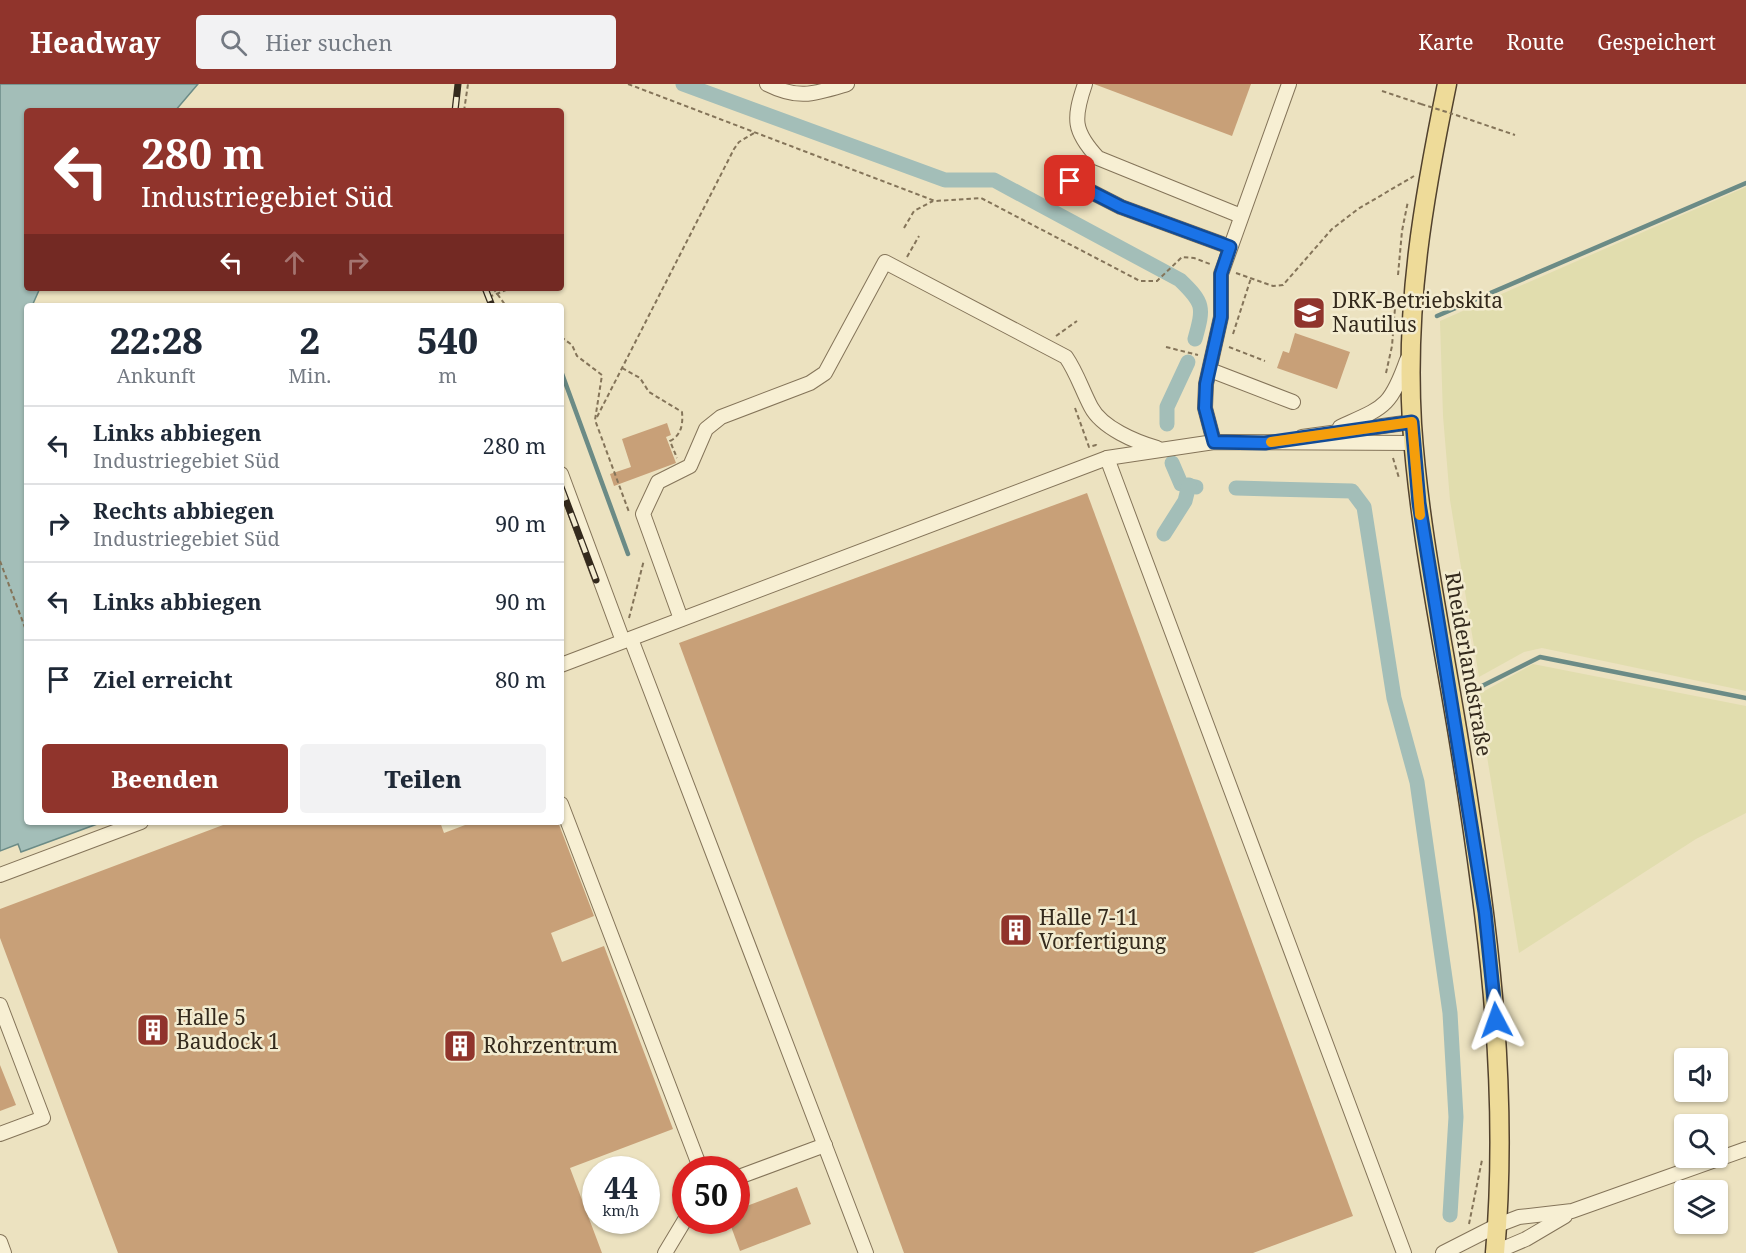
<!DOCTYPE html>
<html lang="de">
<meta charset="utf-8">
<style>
:root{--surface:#fff;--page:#f2f2f3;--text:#1f2937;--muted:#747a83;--line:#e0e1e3;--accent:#90342c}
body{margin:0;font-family:"Noto Serif",serif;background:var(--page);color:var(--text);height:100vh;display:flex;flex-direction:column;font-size:22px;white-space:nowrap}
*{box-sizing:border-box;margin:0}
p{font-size:20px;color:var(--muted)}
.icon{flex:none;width:33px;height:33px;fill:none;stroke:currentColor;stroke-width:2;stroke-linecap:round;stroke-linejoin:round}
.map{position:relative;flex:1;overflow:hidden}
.drawer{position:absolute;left:24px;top:219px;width:540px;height:522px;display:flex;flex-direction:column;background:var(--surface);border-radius:6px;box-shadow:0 2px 4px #0004}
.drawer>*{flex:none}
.top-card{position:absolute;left:24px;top:24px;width:540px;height:183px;border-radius:6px;box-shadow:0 2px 4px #0004;background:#90342c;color:#fff;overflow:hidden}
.controls{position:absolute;left:1674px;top:964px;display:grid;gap:12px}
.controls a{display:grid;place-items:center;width:54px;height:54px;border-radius:6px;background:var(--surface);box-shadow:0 2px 4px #0004;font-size:30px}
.speed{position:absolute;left:582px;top:1072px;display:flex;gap:12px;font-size:30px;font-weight:700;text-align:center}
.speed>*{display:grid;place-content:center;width:78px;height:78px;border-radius:50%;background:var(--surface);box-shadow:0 2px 4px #0004;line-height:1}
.speed small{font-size:15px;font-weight:400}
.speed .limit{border:9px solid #d22;background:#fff;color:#111}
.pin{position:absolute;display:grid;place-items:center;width:51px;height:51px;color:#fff;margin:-26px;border-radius:12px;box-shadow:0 3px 9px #0006}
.me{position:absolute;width:66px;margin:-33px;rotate:356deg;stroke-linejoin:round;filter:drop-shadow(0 0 4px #0008)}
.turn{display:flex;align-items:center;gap:21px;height:126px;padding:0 18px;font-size:27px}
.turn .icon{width:78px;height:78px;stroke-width:2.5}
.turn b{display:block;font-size:42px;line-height:51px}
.lanes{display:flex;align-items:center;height:57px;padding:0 18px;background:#0003;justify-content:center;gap:30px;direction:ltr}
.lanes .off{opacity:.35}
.eta{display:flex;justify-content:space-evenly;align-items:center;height:102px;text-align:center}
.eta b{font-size:36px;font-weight:800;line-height:42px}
.button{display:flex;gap:12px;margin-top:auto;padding:12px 18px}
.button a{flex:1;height:69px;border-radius:6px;background:var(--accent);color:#fff;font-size:24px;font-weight:800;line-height:69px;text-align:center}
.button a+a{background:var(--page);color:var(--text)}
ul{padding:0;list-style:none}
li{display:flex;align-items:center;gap:18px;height:78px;padding:0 18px;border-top:2px solid var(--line)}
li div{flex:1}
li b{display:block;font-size:22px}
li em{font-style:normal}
header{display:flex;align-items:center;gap:36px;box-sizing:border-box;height:84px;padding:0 30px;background:var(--accent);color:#fff}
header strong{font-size:28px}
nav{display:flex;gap:33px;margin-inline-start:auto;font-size:21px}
.search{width:420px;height:54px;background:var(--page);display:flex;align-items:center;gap:15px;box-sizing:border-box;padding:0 21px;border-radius:6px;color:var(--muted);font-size:22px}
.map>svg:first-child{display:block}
.farmland{fill:#e1ddae}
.water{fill:#a3beb8;stroke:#6b8b86;stroke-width:1.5}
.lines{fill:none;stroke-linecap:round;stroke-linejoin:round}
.stream{stroke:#6b8b86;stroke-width:4.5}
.canal{stroke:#a3beb8;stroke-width:15}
.building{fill:#c8a078}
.minor-casing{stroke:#847459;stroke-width:16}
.major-casing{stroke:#51412d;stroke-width:21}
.path{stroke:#847459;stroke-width:2;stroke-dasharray:4.5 3;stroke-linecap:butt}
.minor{stroke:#f7efd3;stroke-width:14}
.major{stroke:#eedb99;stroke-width:18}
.rail-casing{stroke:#342a1d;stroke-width:7}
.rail{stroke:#f3ecd0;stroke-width:4.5;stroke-dasharray:14;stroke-linecap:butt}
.path-bridge{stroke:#847459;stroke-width:2;stroke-dasharray:4.5 3;stroke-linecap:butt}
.route-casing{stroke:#114b97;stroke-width:15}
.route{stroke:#1a73e8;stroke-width:10}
.slow{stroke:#f59e0b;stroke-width:10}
.labels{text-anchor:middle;stroke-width:5;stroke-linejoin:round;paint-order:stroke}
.poi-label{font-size:21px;fill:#342a1d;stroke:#f3ecd0;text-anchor:start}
.street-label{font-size:21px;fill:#342a1d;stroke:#f3ecd0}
</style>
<header>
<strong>Headway</strong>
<div class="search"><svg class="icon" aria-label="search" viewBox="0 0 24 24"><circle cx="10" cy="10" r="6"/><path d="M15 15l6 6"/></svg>Hier suchen</div>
<nav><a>Karte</a><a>Route</a><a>Gespeichert</a></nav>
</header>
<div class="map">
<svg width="1746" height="1169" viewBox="0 0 1746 1169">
<rect width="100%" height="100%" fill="#ece2c0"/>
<!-- farmland -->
<g class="farmland">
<path d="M1746,103V607L1542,564L1524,568L1479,593L1450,416L1443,332L1440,237Z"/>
<path d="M1533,580L1746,622V729L1696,755L1519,869L1477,611Z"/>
</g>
<!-- water -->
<path class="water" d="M0,0H198L175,27H27V204H40L32,222H27V738L100,739L21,768L18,760L0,767Z"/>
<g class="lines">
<!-- stream -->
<g class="stream">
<path d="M1437,232L1746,99"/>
<path d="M561,287L628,470"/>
<path d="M1474,606L1540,573L1746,614"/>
</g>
<!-- canal -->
<g class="canal">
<path d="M683,0L945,96H994L1180,196C1204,219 1204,223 1195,255"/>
<path d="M1167,340V323L1188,278"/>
<path d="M1172,379L1181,400L1196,403"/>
<path d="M1236,404L1352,407L1364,423L1394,614L1417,698L1450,929L1456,1033L1450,1131"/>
<path d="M1164,450L1185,417L1189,401"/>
</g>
</g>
<!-- building -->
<g class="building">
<path d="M1094,0H1251L1232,52Z"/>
<path d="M1295,249L1350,268L1337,305L1277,284L1283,267L1289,269Z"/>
<path d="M667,339L671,351L666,353L676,379L614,402L610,390L631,383L622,355Z"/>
<path d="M1087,409L1353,1132L1253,1169H904L679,559Z"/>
<path d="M231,738H440L444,749L473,738H558L594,832L551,849L562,878L604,862L673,1045L570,1084L602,1169H118L0,854V825Z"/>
<path d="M0,981L16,1021L0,1027Z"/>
<path d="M797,1103L811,1140L740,1167L729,1137H736V1126Z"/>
</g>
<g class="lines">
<!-- minor casing -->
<g class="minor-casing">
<g id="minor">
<path d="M767,0C799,16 814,10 847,0"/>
<path d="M1085,0C1073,35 1073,47 1098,74L1241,132"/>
<path d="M1070,97L1121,123L1230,163"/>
<path d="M1210,286L1293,318"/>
<path d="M1340,343C1384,323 1390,324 1407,276"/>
<path d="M1302,353L1412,338"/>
<path d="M1214,358L1205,324L1206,300L1221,233V190L1289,0"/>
<path d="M1107,374L1404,1169"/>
<path d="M561,390L623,557"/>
<path d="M681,535L643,430L658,398L690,382L706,345L721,333L810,299L825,289L885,178L1066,273C1077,289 1082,306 1091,323C1102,344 1136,358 1157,364"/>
<path d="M631,555L866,1169"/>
<path d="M561,581L1107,374L1214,358L1414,359"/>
<path d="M561,720L701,1086"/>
<path d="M0,791L141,738"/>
<path d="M0,921L43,1034L0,1050"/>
<path d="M736,1094L825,1061"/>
<path d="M0,1158L4,1169"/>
<path d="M665,1169L686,1134"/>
<path d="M1443,1169L1498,1141L1519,1133L1572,1127L1746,1065"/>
<path d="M1493,1169L1526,1155L1565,1132"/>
</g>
</g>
<!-- major casing -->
<g class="major-casing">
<path id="major" d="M1447,0C1423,117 1405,221 1412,340C1419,445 1441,547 1458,651C1486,823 1510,994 1495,1169"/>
</g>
<!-- path -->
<g class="path">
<path d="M628,0L935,117L981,114L1140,197H1157L1182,173L1194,174L1210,180"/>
<path d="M1382,7L1421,20"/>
<path d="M464,27L468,0"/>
<path d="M1456,31L1515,51"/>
<path d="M904,144L914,127L933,117"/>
<path d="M907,173L919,152"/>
<path d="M1236,189L1273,202L1283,201L1332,145L1358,125L1414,92"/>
<path d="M1398,191L1402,147L1408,117"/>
<path d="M493,204L506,222"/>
<path d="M489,213L511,204"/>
<path d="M1233,250L1251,194"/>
<path d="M1056,252L1077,237"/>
<path d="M561,253L572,261L577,272L602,291L595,336L629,428"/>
<path d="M1166,263L1198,271"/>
<path d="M1229,263L1265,277"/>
<path d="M622,284L640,294L649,308L682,328C683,339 682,351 670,357L677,374"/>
<path d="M1386,289L1392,262L1395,224"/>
<path d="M1075,324L1089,363L1096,361L1098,363"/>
<path d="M597,333L734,65L739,58L754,49"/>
<path d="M1393,374L1399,394"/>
<path d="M0,477L27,549"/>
<path d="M629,534L644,476"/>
<path d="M1469,1140L1482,1076"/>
</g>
<!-- minor -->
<use href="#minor" class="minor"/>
<!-- major -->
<use href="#major" class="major"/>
<!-- rail casing -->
<g class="rail-casing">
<g id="rail">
<path d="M455,27L458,0"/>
<path d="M485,204L492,222"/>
<path d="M561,403L596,496"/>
</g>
</g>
<!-- rail -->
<use href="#rail" class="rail"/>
<!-- path-bridge -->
<path class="path-bridge" d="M1421,20L1453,30"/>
</g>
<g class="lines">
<!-- route casing -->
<g class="route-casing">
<path id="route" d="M1070,97L1121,123L1230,163L1221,190V233L1206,300L1205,324L1214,358L1265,359L1412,338L1419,419L1485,828L1496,936"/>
</g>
<!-- route -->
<use href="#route" class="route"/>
<!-- slow -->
<path class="slow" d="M1271,358L1412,338L1420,431"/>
</g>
<!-- icons -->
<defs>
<g id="school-square" transform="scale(1.725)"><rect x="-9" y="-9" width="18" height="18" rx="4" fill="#90342c" stroke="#f3ecd0"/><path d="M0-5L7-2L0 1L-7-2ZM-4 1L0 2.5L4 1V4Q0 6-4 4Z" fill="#fff"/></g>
<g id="building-square" transform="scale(1.725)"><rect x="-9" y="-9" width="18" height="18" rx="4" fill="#90342c" stroke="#f3ecd0"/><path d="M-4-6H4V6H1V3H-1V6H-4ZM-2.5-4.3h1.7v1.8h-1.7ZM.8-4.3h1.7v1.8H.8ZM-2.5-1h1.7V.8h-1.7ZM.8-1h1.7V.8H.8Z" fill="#fff"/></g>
</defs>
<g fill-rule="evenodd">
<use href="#school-square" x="1309" y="229"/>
<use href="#building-square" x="1016" y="846"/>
<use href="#building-square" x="153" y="946"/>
<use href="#building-square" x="460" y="962"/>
</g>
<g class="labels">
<!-- poi labels -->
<g class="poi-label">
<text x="1332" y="224">DRK-Betriebskita<tspan x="1332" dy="24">Nautilus</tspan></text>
<text x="1039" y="841">Halle 7-11<tspan x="1039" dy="24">Vorfertigung</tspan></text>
<text x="176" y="941">Halle 5<tspan x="176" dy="24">Baudock 1</tspan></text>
<text x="483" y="969">Rohrzentrum</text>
</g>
<!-- street labels -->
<g class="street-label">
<text transform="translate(1468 580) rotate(80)" y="7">Rheiderlandstraße</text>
</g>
</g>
</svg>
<div class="controls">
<a><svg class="icon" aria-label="sound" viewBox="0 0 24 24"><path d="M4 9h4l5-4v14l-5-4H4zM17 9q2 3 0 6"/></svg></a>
<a><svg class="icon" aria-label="search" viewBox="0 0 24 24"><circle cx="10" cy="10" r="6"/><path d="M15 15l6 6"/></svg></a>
<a><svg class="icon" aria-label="layers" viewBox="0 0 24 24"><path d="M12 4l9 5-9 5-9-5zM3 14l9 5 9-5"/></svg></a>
</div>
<div class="speed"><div>44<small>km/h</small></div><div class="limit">50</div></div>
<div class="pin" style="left:1070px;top:97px;background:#d93025"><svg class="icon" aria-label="arrive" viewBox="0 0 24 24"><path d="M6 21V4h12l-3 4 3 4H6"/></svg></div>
<svg class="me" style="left:1496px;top:936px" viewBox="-20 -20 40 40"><path d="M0-17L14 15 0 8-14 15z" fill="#1a73e8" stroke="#fff" stroke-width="4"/></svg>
<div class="top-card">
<div class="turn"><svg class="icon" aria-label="left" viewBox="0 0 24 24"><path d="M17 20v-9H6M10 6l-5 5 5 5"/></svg><div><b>280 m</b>Industriegebiet Süd</div></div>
<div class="lanes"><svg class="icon" aria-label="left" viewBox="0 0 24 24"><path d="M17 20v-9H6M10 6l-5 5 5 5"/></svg><svg class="icon off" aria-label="ahead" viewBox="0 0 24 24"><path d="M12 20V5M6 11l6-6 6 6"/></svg><svg class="icon off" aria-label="right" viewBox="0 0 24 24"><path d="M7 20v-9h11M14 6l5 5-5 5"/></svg></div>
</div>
<section class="drawer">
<div class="eta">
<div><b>22:28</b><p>Ankunft</p></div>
<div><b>2</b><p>Min.</p></div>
<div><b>540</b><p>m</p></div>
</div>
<ul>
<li><svg class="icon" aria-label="left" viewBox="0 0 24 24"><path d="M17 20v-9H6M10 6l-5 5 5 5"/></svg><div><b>Links abbiegen</b><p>Industriegebiet Süd</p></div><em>280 m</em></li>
<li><svg class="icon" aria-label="right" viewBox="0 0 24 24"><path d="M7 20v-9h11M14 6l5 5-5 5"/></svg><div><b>Rechts abbiegen</b><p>Industriegebiet Süd</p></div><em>90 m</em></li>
<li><svg class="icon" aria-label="left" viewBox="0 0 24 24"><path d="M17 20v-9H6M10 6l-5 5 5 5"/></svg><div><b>Links abbiegen</b></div><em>90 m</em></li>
<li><svg class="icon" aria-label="arrive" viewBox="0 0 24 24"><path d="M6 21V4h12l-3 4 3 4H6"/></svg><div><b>Ziel erreicht</b></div><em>80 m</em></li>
</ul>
<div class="button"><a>Beenden</a><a>Teilen</a></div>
</section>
</div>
